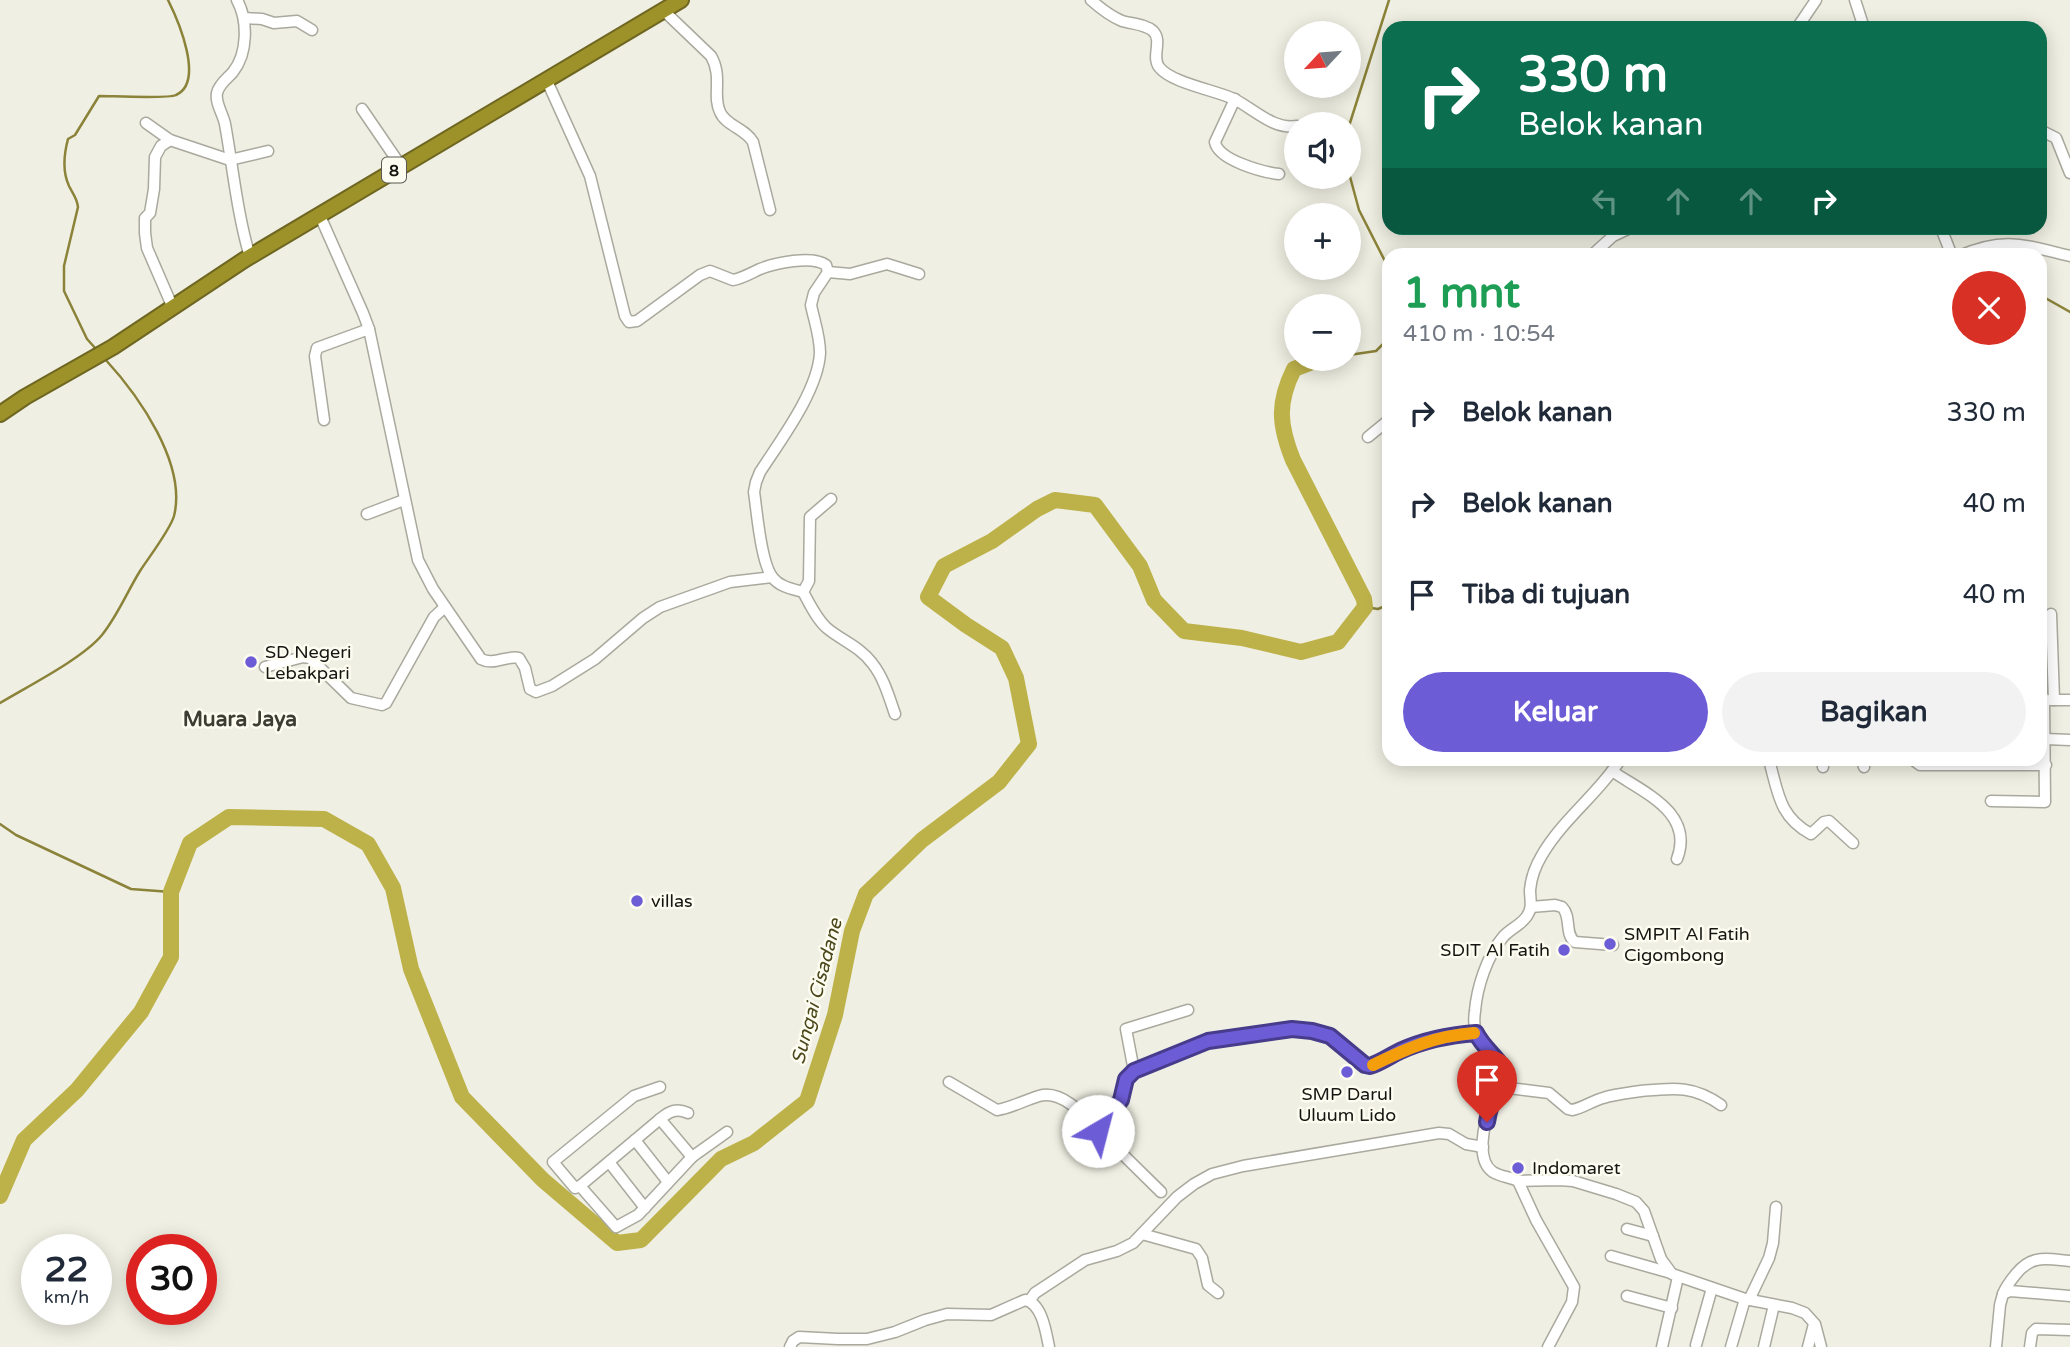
<!DOCTYPE html>
<html lang="id">
<meta charset="utf-8">
<style>
:root{--surface:#fff;--page:#f2f2f3;--text:#1f2937;--muted:#747a83;--accent:#6c5cd6}
body{margin:0;font-family:"Varela Round",sans-serif;background:var(--page);color:var(--text);height:100vh;display:flex;flex-direction:column;font-size:26px;white-space:nowrap}
*{box-sizing:border-box;margin:0}
p{font-size:23px;color:var(--muted)}
.icon{flex:none;width:38px;height:38px;fill:none;stroke:currentColor;stroke-width:2;stroke-linecap:round;stroke-linejoin:round}
.map{position:relative;flex:1;overflow:hidden}
.sheet{position:absolute;left:1382px;top:248px;width:665px;height:518px;display:flex;flex-direction:column;background:var(--surface);border-radius:21px;box-shadow:0 4px 18px #0003}
.sheet>*{flex:none}
.guide{position:absolute;left:1382px;top:21px;width:665px;height:214px;border-radius:21px;box-shadow:0 4px 18px #0003;background:#0b6e4f;color:#fff;overflow:hidden}
.needle{width:46px;rotate:244deg}
.tools{position:absolute;left:1284px;top:21px;display:grid;gap:14px}
.tools a{display:grid;place-items:center;width:77px;height:77px;border-radius:50%;background:var(--surface);box-shadow:0 4px 18px #0003;font-size:35px}
.speed{position:absolute;left:21px;top:1234px;display:flex;gap:14px;font-size:35px;font-weight:700;text-align:center}
.speed>*{display:grid;place-content:center;width:91px;height:91px;border-radius:50%;background:var(--surface);box-shadow:0 4px 18px #0003;line-height:1}
.speed small{font-size:18px;font-weight:400}
.speed .limit{border:10px solid #d22;background:#fff;color:#111}
.pin{position:absolute;display:grid;place-items:center;width:60px;height:60px;color:#fff;margin:-72px -30px;border-radius:50% 50% 50% 0;rotate:-45deg;box-shadow:0 0 7px #0007}
.pin .icon{rotate:45deg}
.me{position:absolute;width:77px;margin:-38px;rotate:37deg;stroke-linejoin:round;filter:drop-shadow(0 0 5px #0008)}
.turn{display:flex;align-items:center;gap:24px;height:147px;padding:0 21px;font-size:32px}
.turn .icon{width:91px;height:91px;stroke-width:2.5}
.turn b{display:block;font-size:49px;line-height:60px}
.lanes{display:flex;align-items:center;height:66px;padding:0 21px;background:#0003;justify-content:center;gap:35px;direction:ltr}
.lanes .off{opacity:.35}
.round{display:grid;place-items:center;flex:none;width:74px;height:74px;border-radius:37px;background:var(--page)}
.summary{display:flex;align-items:center;justify-content:space-between;height:119px;padding:0 21px}
h1{font-size:42px;font-weight:800;line-height:52px;color:#1e9e55}
.action{display:flex;gap:14px;margin-top:auto;padding:14px 21px}
.action a{flex:1;height:80px;border-radius:42px;background:var(--accent);color:#fff;font-size:28px;font-weight:800;line-height:80px;text-align:center}
.action a+a{background:var(--page);color:var(--text)}
ul{padding:0;list-style:none}
li{display:flex;align-items:center;gap:21px;height:91px;padding:0 21px}
li div{flex:1}
li b{display:block;font-size:26px}
li em{font-style:normal}
.map>svg:first-child{display:block}
.lines{fill:none;stroke-linecap:round;stroke-linejoin:round}
.stream{stroke:#8b8339;stroke-width:2.5}
.river{stroke:#bdb24a;stroke-width:16}
.minor-casing{stroke:#aaa99e;stroke-width:13}
.highway-casing{stroke:#6e6621;stroke-width:18}
.minor{stroke:#fff;stroke-width:10}
.highway{stroke:#9d9229;stroke-width:14}
.route-casing{stroke:#463c8b;stroke-width:18}
.route{stroke:#6c5cd6;stroke-width:12}
.slow{stroke:#f59e0b;stroke-width:12}
.poi-dot{fill:#6c5cd6;stroke:#fdfcf0;stroke-width:2.5}
.labels{text-anchor:middle;stroke-width:5;stroke-linejoin:round;paint-order:stroke}
.shield{fill:#fdfcf0;stroke:#5b5a54;stroke-width:2}
.shield-label{font-size:16px;font-weight:bold;fill:#161511}
.poi-label{font-size:18px;fill:#161511;stroke:#fdfcf0;text-anchor:start}
.water-label{font-size:19px;font-style:italic;fill:#4a461a;stroke:#fdfcf0}
.quarter-label{font-size:21px;font-weight:bold;fill:#3d3d34;stroke:#fdfcf0}
</style>
<div class="map">
<svg width="2070" height="1347" viewBox="0 0 2070 1347">
<rect width="100%" height="100%" fill="#f0efe3"/>
<g class="lines">
<!-- stream -->
<g class="stream">
<path d="M1349,126L1389,0"/>
<path d="M1349,173L1359,210L1390,271"/>
<path d="M2040,295L2070,312"/>
<path d="M96,349L87,339L64,291V266L78,207C77,198 73,194 69,186C62,171 64,154 68,139L75,135L99,96C112,96 168,99 176,95C205,82 178,20 168,0"/>
<path d="M1349,355L1376,351L1389,338L1390,331"/>
<path d="M1365,607L1378,609L1390,604"/>
<path d="M0,703C28,686 82,659 102,635C118,615 127,592 140,571C149,557 170,530 174,516C187,464 139,396 105,359"/>
<path d="M0,824L16,835L131,889L171,892"/>
</g>
<!-- river -->
<path class="river" d="M0,1196L24,1140L77,1090L141,1012L171,957V892L190,843L229,817L324,819L368,844L393,888L411,969L462,1097L543,1180L617,1243L641,1240L721,1159L754,1143L807,1101L835,1015L852,931L866,894L922,840L999,782L1029,744L1016,678L1002,648L966,625L928,597L944,566L992,541L1037,509L1055,500L1095,505L1140,566L1154,600L1184,631L1242,638L1301,652L1338,642L1365,607L1364,599L1293,460C1279,425 1277,403 1294,369L1320,359"/>
<!-- minor casing -->
<g class="minor-casing">
<g id="minor">
<path d="M237,0C248,20 248,53 233,72C228,78 219,84 217,93C215,103 223,114 225,124C233,168 237,213 250,257"/>
<path d="M1091,0C1100,8 1110,16 1122,21C1132,24 1145,24 1153,31C1163,41 1151,56 1159,67C1171,83 1215,90 1234,99C1254,109 1273,130 1297,126"/>
<path d="M1855,0L1864,28"/>
<path d="M663,10L711,56C723,77 712,95 720,112C726,126 745,128 753,142L770,210"/>
<path d="M244,18L262,19L274,23L297,21L312,30"/>
<path d="M1797,28L1816,0"/>
<path d="M547,81L590,176L625,316L629,322L637,321L700,275L710,271L733,280C743,278 751,273 760,269C775,263 812,255 826,265L828,272L814,293L811,305C814,320 820,336 820,353C818,391 780,441 760,472L756,482L754,492C757,512 761,564 773,578C780,587 793,589 803,592C810,604 817,620 828,629C843,641 860,647 872,663C884,678 889,697 895,714"/>
<path d="M1235,99L1215,142C1218,160 1262,172 1279,174"/>
<path d="M362,109L401,166"/>
<path d="M146,123L170,140L230,160L268,151"/>
<path d="M2040,130L2056,138L2070,173"/>
<path d="M170,140L161,146L155,157L154,189L150,213L145,218V233L147,248L173,308"/>
<path d="M320,216L363,313L369,329L418,560L433,589L481,659C494,666 506,655 519,658L525,668L530,689L536,692L552,686L595,659L643,618L660,607L730,582L772,577"/>
<path d="M1941,228L1952,256"/>
<path d="M1591,256L1613,236L1630,228"/>
<path d="M1959,256C2005,236 2024,245 2070,256"/>
<path d="M828,272L850,274L887,264L919,274"/>
<path d="M324,420L315,356L317,348L369,329"/>
<path d="M1368,437L1390,419"/>
<path d="M367,514L404,500"/>
<path d="M803,592L809,581L810,517L831,499"/>
<path d="M2051,614L2054,700"/>
<path d="M265,667L303,657L310,658L351,698L382,705L386,703L434,617L445,607"/>
<path d="M2050,700H2070"/>
<path d="M2045,739L2070,740"/>
<path d="M1769,760C1778,792 1779,817 1811,834L1824,822L1829,821L1853,843"/>
<path d="M1822,760L1823,767"/>
<path d="M1862,760L1864,767"/>
<path d="M1913,760L1920,765H2046"/>
<path d="M1612,771C1642,792 1695,812 1677,859"/>
<path d="M1991,801L2045,802L2044,700L2040,688"/>
<path d="M1531,907L1555,905L1562,907C1572,917 1564,934 1575,942L1613,945"/>
<path d="M1134,1071L1126,1029L1188,1010"/>
<path d="M949,1082L997,1110C1011,1108 1025,1100 1039,1096C1062,1089 1085,1116 1099,1131L1118,1105L1122,1097L1126,1079L1134,1071L1207,1041L1292,1029C1329,1030 1339,1042 1365,1065L1370,1066C1380,1063 1390,1056 1400,1051C1424,1040 1449,1035 1476,1033"/>
<path d="M660,1087L634,1096L553,1162L575,1188L580,1186L616,1227L638,1215L692,1157L727,1132"/>
<path d="M1501,1087L1549,1093L1568,1109L1572,1110C1583,1108 1592,1101 1603,1098C1616,1094 1628,1093 1641,1091C1673,1088 1693,1085 1721,1105"/>
<path d="M688,1113C676,1108 670,1111 660,1119L692,1157"/>
<path d="M660,1119L635,1140L668,1182"/>
<path d="M1099,1131L1161,1192"/>
<path d="M609,1162L645,1208"/>
<path d="M1518,1181L1559,1180L1573,1181L1616,1194L1636,1202L1644,1211L1661,1259L1672,1274L1745,1299L1792,1308L1805,1313L1815,1324L1821,1347"/>
<path d="M580,1186L635,1140"/>
<path d="M1627,1229L1653,1236"/>
<path d="M1142,1234L1196,1249L1202,1258L1208,1285L1218,1293"/>
<path d="M1611,1256L1671,1273"/>
<path d="M2003,1294C2006,1286 2011,1280 2016,1274C2032,1254 2047,1259 2070,1261"/>
<path d="M1627,1296L1672,1308"/>
<path d="M1030,1300L1035,1293L1085,1260L1117,1251L1133,1243L1177,1197L1194,1184L1212,1174L1243,1166L1439,1133L1449,1134L1466,1144L1483,1147"/>
<path d="M1749,1300L1769,1258L1773,1243L1776,1207"/>
<path d="M1696,1345L1712,1288"/>
<path d="M790,1347L793,1341L799,1337L838,1339H867L895,1332L925,1320L947,1314L991,1315L1025,1300C1042,1303 1046,1332 1049,1347"/>
<path d="M1548,1347L1572,1302L1574,1287L1536,1220L1518,1181C1511,1177 1501,1177 1493,1172C1475,1160 1484,1123 1491,1106C1495,1097 1503,1088 1504,1077C1505,1059 1480,1050 1476,1033C1474,1027 1474,1018 1475,1011C1477,987 1487,956 1503,937C1510,929 1521,925 1527,916C1533,907 1530,900 1530,890C1531,878 1536,865 1542,855C1563,819 1598,794 1620,760"/>
<path d="M1662,1347L1678,1277"/>
<path d="M1731,1347L1745,1299"/>
<path d="M1764,1347L1774,1305"/>
<path d="M1808,1347L1814,1324"/>
<path d="M1996,1347L2000,1305L2003,1294L2010,1291L2070,1296"/>
<path d="M2030,1347L2032,1333L2036,1329L2070,1330"/>
</g>
</g>
<!-- highway casing -->
<g class="highway-casing">
<path id="highway" d="M0,414L25,397L113,347L244,260L681,0"/>
</g>
<!-- minor -->
<use href="#minor" class="minor"/>
<!-- highway -->
<use href="#highway" class="highway"/>
</g>
<g class="lines">
<!-- route casing -->
<g class="route-casing">
<path id="route" d="M1098,1131L1121,1100L1126,1079L1134,1071L1208,1041L1292,1029L1312,1031L1330,1036L1365,1065L1370,1066C1380,1063 1390,1056 1400,1051C1424,1040 1449,1035 1476,1033C1482,1045 1492,1053 1500,1064C1510,1078 1497,1092 1491,1105C1489,1111 1488,1116 1487,1122"/>
</g>
<!-- route -->
<use href="#route" class="route"/>
<!-- slow -->
<path class="slow" d="M1373,1065C1408,1048 1435,1036 1474,1033"/>
</g>
<!-- markers -->
<g class="poi-dot">
<circle cx="251" cy="662" r="7"/>
<circle cx="637" cy="901" r="7"/>
<circle cx="1610" cy="944" r="7"/>
<circle cx="1564" cy="950" r="7"/>
<circle cx="1347" cy="1072" r="7"/>
<circle cx="1518" cy="1168" r="7"/>
</g>
<g class="labels">
<!-- shield labels -->
<rect class="shield" x="382" y="157.5" width="24" height="25" rx="5"/>
<g class="shield-label">
<text x="394" y="176">8</text>
</g>
<!-- poi labels -->
<g class="poi-label">
<text x="265" y="658">SD Negeri<tspan x="265" dy="21">Lebakpari</tspan></text>
<text x="651" y="907">villas</text>
<text x="1624" y="940">SMPIT Al Fatih<tspan x="1624" dy="21">Cigombong</tspan></text>
<text x="1550" y="956" text-anchor="end">SDIT Al Fatih</text>
<text x="1347" y="1100" text-anchor="middle">SMP Darul<tspan x="1347" dy="21">Uluum Lido</tspan></text>
<text x="1532" y="1174">Indomaret</text>
</g>
<!-- water labels -->
<g class="water-label">
<text transform="translate(816 991) rotate(-75)" y="7">Sungai Cisadane</text>
</g>
<!-- quarter labels -->
<g class="quarter-label">
<text x="240" y="726">Muara Jaya</text>
</g>
</g>
</svg>
<div class="tools">
<a><svg class="needle" viewBox="-14 -14 28 28"><path d="M0-13l5 13h-10z" fill="#e53935"/><path d="M0 13l5-13h-10z" fill="#747a83"/></svg></a>
<a><svg class="icon" aria-label="sound" viewBox="0 0 24 24"><path d="M4 9h4l5-4v14l-5-4H4zM17 9q2 3 0 6"/></svg></a>
<a>+</a>
<a>−</a>
</div>
<div class="speed"><div>22<small>km/h</small></div><div class="limit">30</div></div>
<div class="pin" style="left:1487px;top:1122px;background:#d93025"><svg class="icon" aria-label="arrive" viewBox="0 0 24 24"><path d="M6 21V4h12l-3 4 3 4H6"/></svg></div>
<svg class="me" style="left:1098px;top:1131px" viewBox="-20 -20 40 40"><circle r="19" fill="#fff"/><path d="M0-13L10 11 0 6-10 11z" fill="#6c5cd6"/></svg>
<div class="guide">
<div class="turn"><svg class="icon" aria-label="right" viewBox="0 0 24 24"><path d="M7 20v-9h11M14 6l5 5-5 5"/></svg><div><b>330 m</b>Belok kanan</div></div>
<div class="lanes"><svg class="icon off" aria-label="left" viewBox="0 0 24 24"><path d="M17 20v-9H6M10 6l-5 5 5 5"/></svg><svg class="icon off" aria-label="ahead" viewBox="0 0 24 24"><path d="M12 20V5M6 11l6-6 6 6"/></svg><svg class="icon off" aria-label="ahead" viewBox="0 0 24 24"><path d="M12 20V5M6 11l6-6 6 6"/></svg><svg class="icon" aria-label="right" viewBox="0 0 24 24"><path d="M7 20v-9h11M14 6l5 5-5 5"/></svg></div>
</div>
<section class="sheet">
<div class="summary"><div><h1>1 mnt</h1><p>410 m · 10:54</p></div><a class="round" style="background:#d93025;color:#fff"><svg class="icon" aria-label="close" viewBox="0 0 24 24"><path d="M6 6l12 12M18 6L6 18"/></svg></a></div>
<ul>
<li><svg class="icon" aria-label="right" viewBox="0 0 24 24"><path d="M7 20v-9h11M14 6l5 5-5 5"/></svg><div><b>Belok kanan</b></div><em>330 m</em></li>
<li><svg class="icon" aria-label="right" viewBox="0 0 24 24"><path d="M7 20v-9h11M14 6l5 5-5 5"/></svg><div><b>Belok kanan</b></div><em>40 m</em></li>
<li><svg class="icon" aria-label="arrive" viewBox="0 0 24 24"><path d="M6 21V4h12l-3 4 3 4H6"/></svg><div><b>Tiba di tujuan</b></div><em>40 m</em></li>
</ul>
<div class="action"><a>Keluar</a><a>Bagikan</a></div>
</section>
</div>
